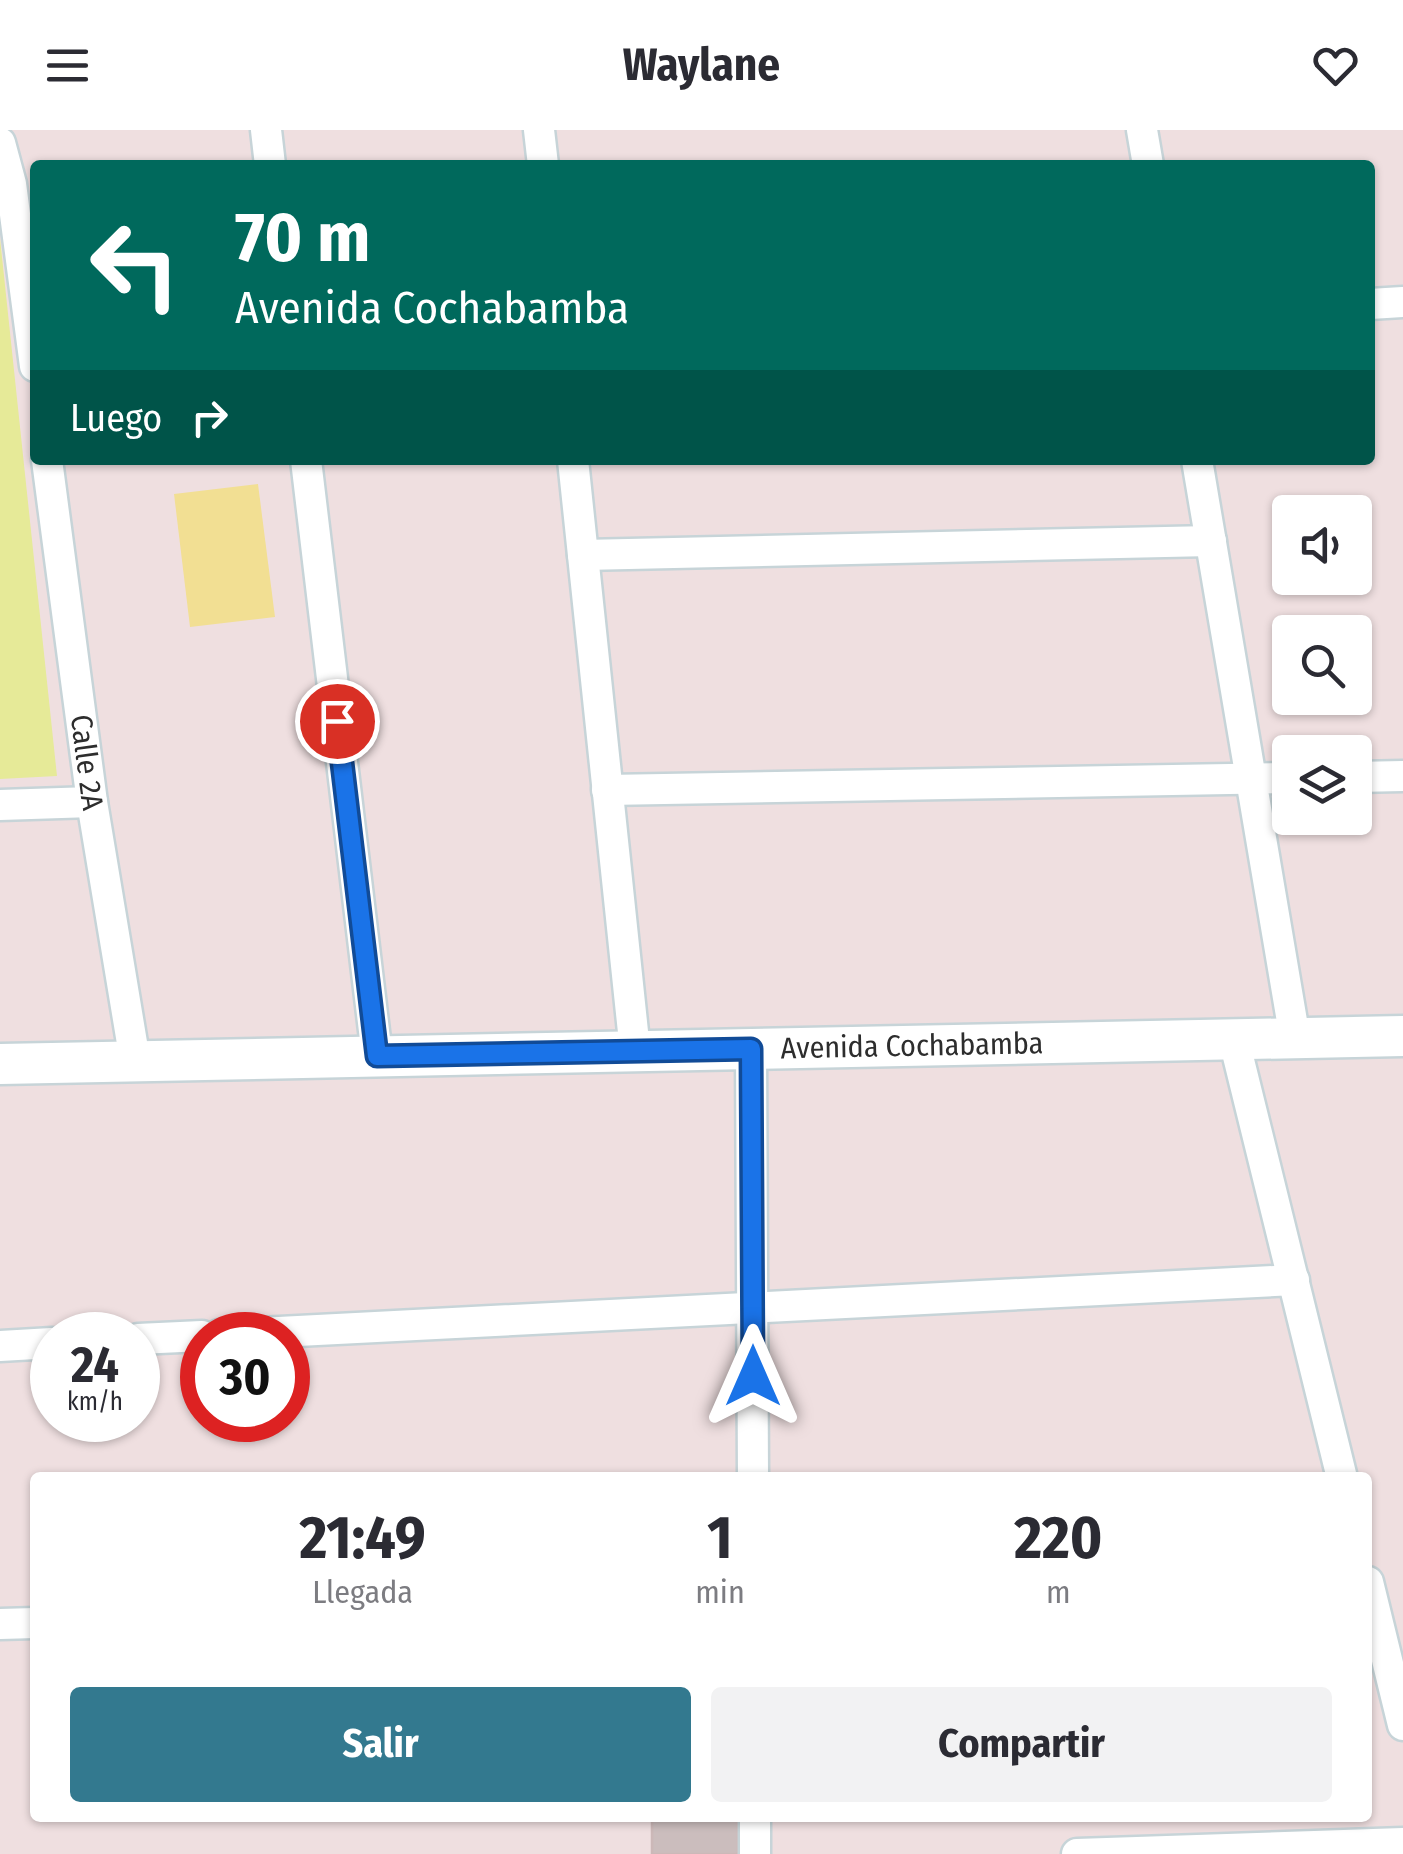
<!DOCTYPE html>
<html lang="es">
<style>
:root{--surface:#fff;--page:#f2f2f3;--text:#2b2b33;--muted:#7c7c81;--accent:#33798f}
body{margin:0;font-family:"Fira Sans Condensed",sans-serif;background:var(--page);color:var(--text);height:100vh;display:flex;flex-direction:column;font-size:38px;white-space:nowrap}
*{box-sizing:border-box;margin:0}
p{font-size:32px;color:var(--muted)}
.icon{flex:none;width:55px;height:55px;fill:none;stroke:currentColor;stroke-width:2;stroke-linecap:round;stroke-linejoin:round}
.map{position:relative;flex:1;overflow:hidden}
.panel{position:absolute;left:30px;top:1342px;width:1342px;height:350px;display:flex;flex-direction:column;background:var(--surface);border-radius:10px;box-shadow:0 2px 8px #0004}
.panel>*{flex:none}
.banner{position:absolute;left:30px;top:30px;width:1345px;height:305px;border-radius:10px;box-shadow:0 2px 8px #0004;background:#00695c;color:#fff;overflow:hidden}
.buttons{position:absolute;left:1272px;top:365px;display:grid;gap:20px}
.buttons a{display:grid;place-items:center;width:100px;height:100px;border-radius:10px;background:var(--surface);box-shadow:0 2px 8px #0004;font-size:50px}
.speed{position:absolute;left:30px;top:1182px;display:flex;gap:20px;font-size:50px;font-weight:700;text-align:center}
.speed>*{display:grid;place-content:center;width:130px;height:130px;border-radius:50%;background:var(--surface);box-shadow:0 2px 8px #0004;line-height:1}
.speed small{font-size:25px;font-weight:400}
.speed .limit{border:15px solid #d22;background:#fff;color:#111}
.pin{position:absolute;display:grid;place-items:center;width:85px;height:85px;color:#fff;margin:-42px;border:5px solid #fff;border-radius:50%;box-shadow:0 2px 10px #0007}
.me{position:absolute;width:110px;margin:-55px;rotate:0deg;stroke-linejoin:round;filter:drop-shadow(0 0 8px #0008)}
.turn{display:flex;align-items:center;gap:35px;height:210px;padding:0 40px;font-size:45px}
.turn .icon{width:130px;height:130px;stroke-width:2.5}
.turn b{display:block;font-size:70px;line-height:85px}
.then{display:flex;align-items:center;height:95px;padding:0 40px;background:#0003;gap:20px;font-size:38px}
.eta{display:flex;justify-content:space-evenly;align-items:center;height:170px;text-align:center}
.eta b{font-size:60px;font-weight:700;line-height:70px}
.action{display:flex;gap:20px;margin-top:auto;padding:20px 40px}
.action a{flex:1;height:115px;border-radius:10px;background:var(--accent);color:#fff;font-size:40px;font-weight:700;line-height:115px;text-align:center}
.action a+a{background:var(--page);color:var(--text)}
header{display:flex;justify-content:space-between;align-items:center;height:130px;padding:0 40px;background:var(--surface);font-size:45px;font-weight:700}
.map>svg:first-child{display:block}
.green{fill:#e6ea98}
.pitch{fill:#f2df93}
.building{fill:#cbbdbd;stroke:#ccb8b8;stroke-width:2.5}
.lines{fill:none;stroke-linecap:round;stroke-linejoin:round}
.street-casing{stroke:#c7d4d8;stroke-width:35}
.secondary-casing{stroke:#c7d4d8;stroke-width:45}
.street{stroke:#fff;stroke-width:30}
.secondary{stroke:#fff;stroke-width:40}
.route-casing{stroke:#114b97;stroke-width:25}
.route{stroke:#1a73e8;stroke-width:18}
.labels{text-anchor:middle;stroke-width:8;stroke-linejoin:round;paint-order:stroke}
.street-label{font-size:30px;fill:#2d2d2d;stroke:#fff}
</style>
<header><svg class="icon" aria-label="menu" viewBox="0 0 24 24"><path d="M4 6h16M4 12h16M4 18h16"/></svg>Waylane<svg class="icon" aria-label="heart" viewBox="0 0 24 24"><path d="M12 20l-8-8c-3-5 5-10 8-4 3-6 11-1 8 4z"/></svg></header>
<div class="map">
<svg width="1403" height="1724" viewBox="0 0 1403 1724">
<rect width="100%" height="100%" fill="#efdfe0"/>
<!-- green -->
<path class="green" d="M0,108L57,646L0,649Z"/>
<!-- pitch -->
<path class="pitch" d="M258,354L275,487L190,497L174,364Z"/>
<!-- building -->
<rect class="building" x="652" y="1688" width="86" height="36"/>
<g class="lines">
<!-- street casing -->
<g class="street-casing">
<g id="street">
<path d="M266,0L270,35"/>
<path d="M539,0L543,35"/>
<path d="M1142,0L1148,35"/>
<path d="M0,13L11,54L35,236"/>
<path d="M1370,174L1403,172"/>
<path id="s1" d="M47,330L92,672L135,931"/>
<path d="M306,330L377,926"/>
<path d="M573,330L635,921"/>
<path d="M1197,330L1295,909"/>
<path d="M583,425L1211,411"/>
<path d="M1355,647L1403,646"/>
<path d="M607,660L1290,648"/>
<path d="M0,675L92,672"/>
<path d="M1234,910L1342,1348"/>
<path d="M751,919L753,1348"/>
<path d="M219,1205L1294,1150"/>
<path d="M138,1209L202,1206"/>
<path d="M0,1216L52,1213"/>
<path d="M1368,1452L1403,1595"/>
<path d="M0,1494L35,1493"/>
<path d="M755,1688V1724"/>
<path d="M1077,1724L1403,1713"/>
</g>
</g>
<!-- secondary casing -->
<g class="secondary-casing">
<g id="secondary">
<path id="s2" d="M0,934L1403,906"/>
</g>
</g>
<!-- street -->
<use href="#street" class="street"/>
<!-- secondary -->
<use href="#secondary" class="secondary"/>
</g>
<g class="lines">
<!-- route casing -->
<g class="route-casing">
<path id="route" d="M337,591L377,926L751,919L753,1246"/>
</g>
<!-- route -->
<use href="#route" class="route"/>
</g>
<g class="labels">
<!-- street labels -->
<g class="street-label">
<text dy="10" stroke="none"><textPath href="#s1" startOffset="305">Calle 2A</textPath></text>
<text dy="10" stroke="none"><textPath href="#s2" startOffset="912">Avenida Cochabamba</textPath></text>
</g>
</g>
</svg>
<div class="buttons">
<a><svg class="icon" aria-label="sound" viewBox="0 0 24 24"><path d="M4 9h4l5-4v14l-5-4H4zM17 9q2 3 0 6"/></svg></a>
<a><svg class="icon" aria-label="search" viewBox="0 0 24 24"><circle cx="10" cy="10" r="6"/><path d="M15 15l6 6"/></svg></a>
<a><svg class="icon" aria-label="layers" viewBox="0 0 24 24"><path d="M12 4l9 5-9 5-9-5zM3 14l9 5 9-5"/></svg></a>
</div>
<div class="speed"><div>24<small>km/h</small></div><div class="limit">30</div></div>
<div class="pin" style="left:337px;top:591px;background:#d93025"><svg class="icon" aria-label="arrive" viewBox="0 0 24 24"><path d="M6 21V4h12l-3 4 3 4H6"/></svg></div>
<svg class="me" style="left:753px;top:1246px" viewBox="-20 -20 40 40"><path d="M0-17L14 15 0 8-14 15z" fill="#1a73e8" stroke="#fff" stroke-width="4"/></svg>
<div class="banner">
<div class="turn"><svg class="icon" aria-label="left" viewBox="0 0 24 24"><path d="M17 20v-9H6M10 6l-5 5 5 5"/></svg><div><b>70 m</b>Avenida Cochabamba</div></div>
<div class="then">Luego<svg class="icon" aria-label="right" viewBox="0 0 24 24"><path d="M7 20v-9h11M14 6l5 5-5 5"/></svg></div>
</div>
<section class="panel">
<div class="eta">
<div><b>21:49</b><p>Llegada</p></div>
<div><b>1</b><p>min</p></div>
<div><b>220</b><p>m</p></div>
</div>
<div class="action"><a>Salir</a><a>Compartir</a></div>
</section>
</div>
